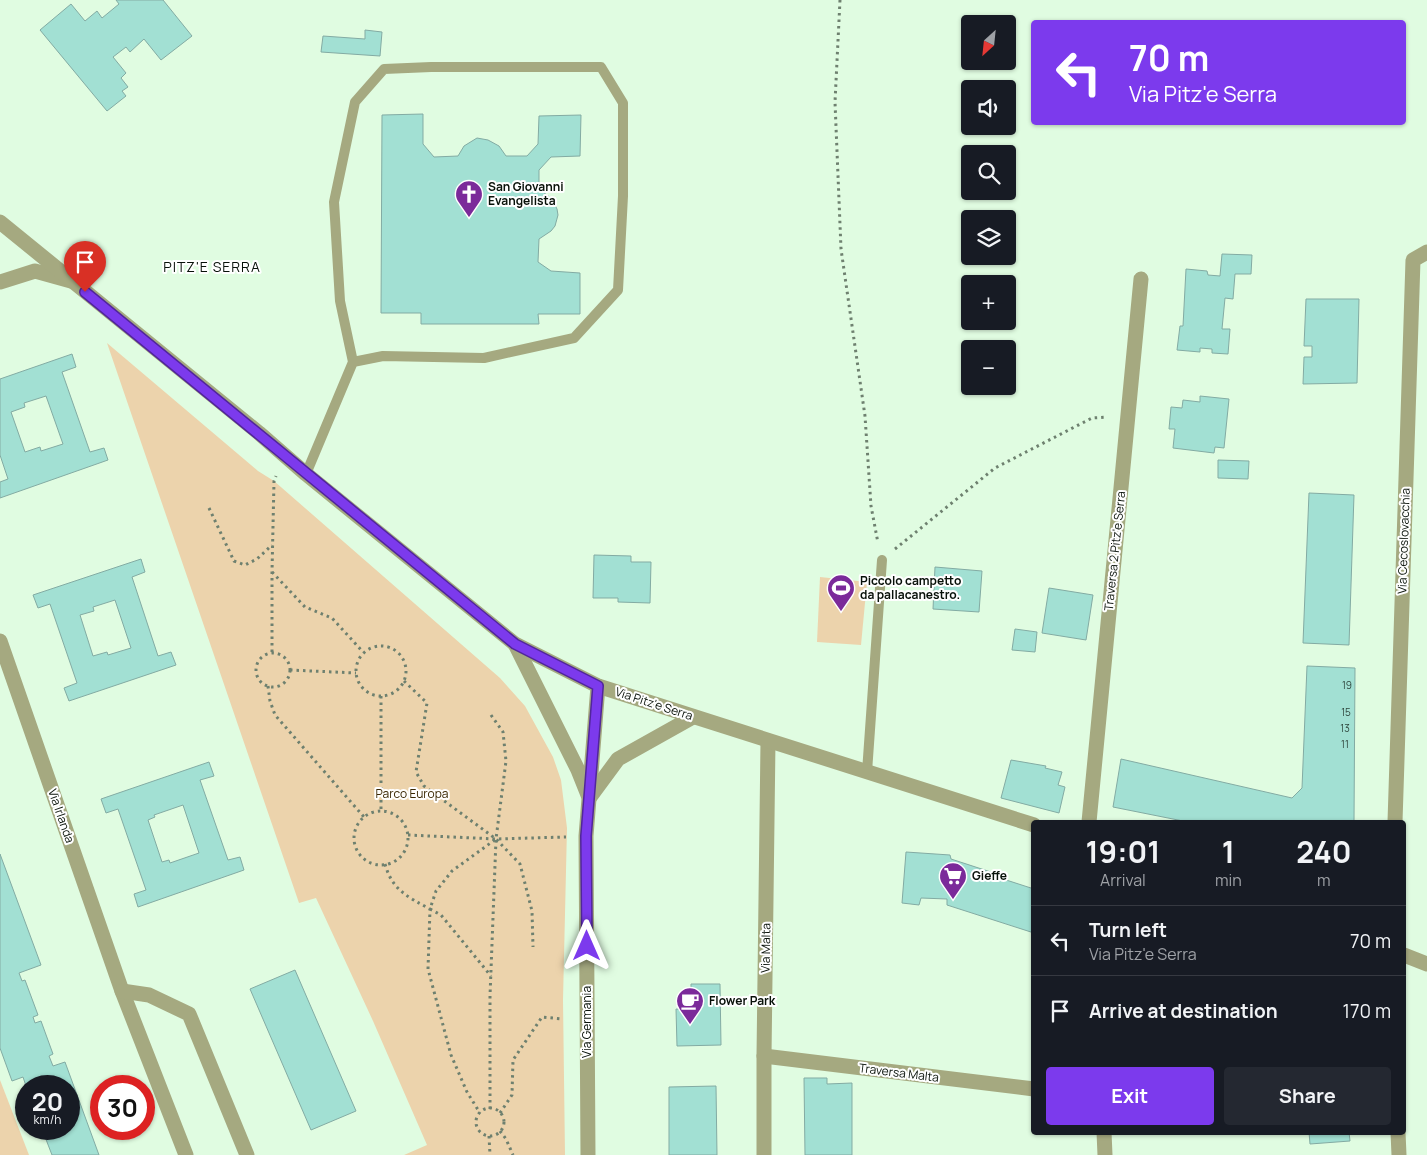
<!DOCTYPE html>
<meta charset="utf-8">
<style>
:root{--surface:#171b24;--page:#242831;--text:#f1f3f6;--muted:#9ea1a6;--line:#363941;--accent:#7c3aed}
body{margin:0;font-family:Manrope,sans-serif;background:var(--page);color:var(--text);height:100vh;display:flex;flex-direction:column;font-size:19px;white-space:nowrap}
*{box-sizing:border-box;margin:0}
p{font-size:16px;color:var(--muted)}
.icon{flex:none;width:28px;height:28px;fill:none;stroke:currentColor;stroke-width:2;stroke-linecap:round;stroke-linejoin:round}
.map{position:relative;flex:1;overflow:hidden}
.details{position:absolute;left:1031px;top:820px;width:375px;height:315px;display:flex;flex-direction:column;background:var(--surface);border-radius:5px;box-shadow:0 1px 4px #0004}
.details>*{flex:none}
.top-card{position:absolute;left:1031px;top:20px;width:375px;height:105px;border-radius:5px;box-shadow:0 1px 4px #0004;background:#7c3aed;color:#fff;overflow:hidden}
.needle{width:32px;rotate:207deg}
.tools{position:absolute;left:961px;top:15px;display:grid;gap:10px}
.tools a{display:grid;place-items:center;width:55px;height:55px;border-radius:5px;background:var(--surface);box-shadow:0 1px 4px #0004;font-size:25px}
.speed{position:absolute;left:15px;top:1075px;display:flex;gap:10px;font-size:25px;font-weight:700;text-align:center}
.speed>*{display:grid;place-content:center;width:65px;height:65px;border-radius:50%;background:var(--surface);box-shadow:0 1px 4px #0004;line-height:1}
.speed small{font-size:12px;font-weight:400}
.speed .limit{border:8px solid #d22;background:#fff;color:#111}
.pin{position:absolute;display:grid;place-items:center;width:42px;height:42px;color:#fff;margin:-51px -21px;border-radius:50% 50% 50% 0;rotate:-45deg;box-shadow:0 0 5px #0007}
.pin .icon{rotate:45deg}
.me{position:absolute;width:55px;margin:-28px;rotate:0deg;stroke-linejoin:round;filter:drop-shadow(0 0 4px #0008)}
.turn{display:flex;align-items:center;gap:18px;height:105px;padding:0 15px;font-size:22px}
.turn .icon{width:65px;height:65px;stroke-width:2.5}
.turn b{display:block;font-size:35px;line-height:42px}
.eta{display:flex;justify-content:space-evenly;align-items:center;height:85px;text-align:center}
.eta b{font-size:30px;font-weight:700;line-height:35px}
.button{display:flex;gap:10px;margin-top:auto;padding:10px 15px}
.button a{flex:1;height:58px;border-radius:5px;background:var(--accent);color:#fff;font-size:20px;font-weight:700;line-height:58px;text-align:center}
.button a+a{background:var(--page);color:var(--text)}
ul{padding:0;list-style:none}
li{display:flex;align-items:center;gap:15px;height:70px;padding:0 15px;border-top:1px solid var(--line)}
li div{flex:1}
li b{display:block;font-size:19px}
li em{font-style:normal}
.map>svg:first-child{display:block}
.green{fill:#ecd3ac}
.building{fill:#a2e0d3;stroke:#83aba3;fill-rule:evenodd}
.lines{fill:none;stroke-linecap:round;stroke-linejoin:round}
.path{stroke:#6e806f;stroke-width:3;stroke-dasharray:2.5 4;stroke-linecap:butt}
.service{stroke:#a5a980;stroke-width:10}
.minor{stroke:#a5a980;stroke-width:15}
.tertiary{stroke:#a5a980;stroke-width:15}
.route-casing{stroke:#51269a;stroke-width:12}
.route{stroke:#7c3aed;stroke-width:9}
.labels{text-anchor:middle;stroke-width:4;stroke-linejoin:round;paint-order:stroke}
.number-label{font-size:10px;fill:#2e453c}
.poi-label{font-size:12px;font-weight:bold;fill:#081109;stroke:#fff;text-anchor:start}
.street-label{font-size:12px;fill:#081109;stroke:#fff}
.park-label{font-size:12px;fill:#3b2804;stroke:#fff}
.neighbourhood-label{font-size:14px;letter-spacing:1px;fill:#081109;stroke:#fff}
</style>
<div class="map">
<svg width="1427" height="1155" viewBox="0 0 1427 1155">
<rect width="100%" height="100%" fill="#e0fce1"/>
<!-- green -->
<g class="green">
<path d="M107,343L258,471L274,481L500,678L525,706L553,757L561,780L567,828L563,1000L565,1155H404L427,1145L373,1021L316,898L299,903Z"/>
<path d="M820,577L867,582L861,645L817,642Z"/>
<path d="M0,1080L29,1155H0Z"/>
</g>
<!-- building -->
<g class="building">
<path d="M116,0H163L192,36L161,60L144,39L130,52L126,47L113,57L126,73L121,78L128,87L122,91L126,96L107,111L40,30L71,4L85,21L97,11L102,18L119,4Z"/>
<path d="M365,30L382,32L380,56L321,52L323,36L365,39Z"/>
<path d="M423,114V144L434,157L458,156L464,146L477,138L488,140L499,146L506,156H527L538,144L539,116L581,115L580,156L551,157L539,170V191L543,192L552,199L557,209L558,215L555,226L551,231L539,239L538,262L551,271L580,273V314H538L539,324H421V313H381L382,115Z"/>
<path d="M1222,254L1252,255L1251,274H1235L1233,299L1225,298L1222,329H1230L1228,354L1212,353V349L1200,348V352L1177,350L1180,326H1183L1186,269L1207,271L1208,275L1220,276Z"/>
<path d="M1306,299H1359L1357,383L1303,384L1304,357H1312V346H1304Z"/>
<path d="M72,354L76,367L62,372L90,452L104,448L108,460L0,498V482L8,479L0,455V379ZM46,396L63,444L41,451L40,447L25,452L11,412L25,407L24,403Z"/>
<path d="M1200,396L1229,399L1224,448L1215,447L1214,453L1173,448L1175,429H1169L1171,407L1182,408L1183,400L1200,402Z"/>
<path d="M1218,460L1249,461L1248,479L1218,478Z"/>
<path d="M1309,493L1354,495L1349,645L1303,643Z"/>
<path d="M594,555L631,556V562H651L650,603L618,602V598H593Z"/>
<path d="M141,559L145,572L132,577L158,656L171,652L176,665L69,701L64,688L77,683L50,604L38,608L33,595ZM115,600L131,648L108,655L107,652L93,656L80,615L94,611L93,607Z"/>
<path d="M935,567L982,571L979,612L933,609Z"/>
<path d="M1049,588L1093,595L1086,640L1042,633Z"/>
<path d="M1015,629L1037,632L1035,652L1012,650Z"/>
<path d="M1307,666L1355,668L1354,822H1188L1113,807L1121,759L1292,798L1302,788Z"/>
<path d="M1011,760L1046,766L1045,768L1062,772L1058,785L1065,787L1059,813L1001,798Z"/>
<path d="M209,762L214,776L200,780L228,860L240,857L244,870L138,907L134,894L146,890L118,809L106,813L101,799ZM183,805L199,853L170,863L169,860L162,862L148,820L155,817L154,815Z"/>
<path d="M906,852L950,855L951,859L1000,875V878L1034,889V933L947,905V899L921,898L919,905L902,903Z"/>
<path d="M0,854L41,965L19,973L22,981L25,980L38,1015L33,1017L35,1023L41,1021L53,1054L49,1056L53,1066L65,1062L99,1155H52L42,1129H69V1086H26L23,1077L12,1081L0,1048Z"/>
<path d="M295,970L356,1111L311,1130L250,989Z"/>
<path d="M691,984H720L721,1045L677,1046L676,1009L691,1010Z"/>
<path d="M804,1078H827V1084L852,1083V1155H805Z"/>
<path d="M716,1086L717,1155H669V1087Z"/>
<path d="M1309,1132H1349L1350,1141L1310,1144Z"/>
</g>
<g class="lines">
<!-- path -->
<g class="path">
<path d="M840,0L835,102L841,249L865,416L871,506L878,543"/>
<path d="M209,508L234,561L245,565L257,559L272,545"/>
<path d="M895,549L995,468L1092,418L1107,417"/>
<path d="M272,572L305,607L332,618L363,652"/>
<circle cx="381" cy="671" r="25"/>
<path d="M272,652V572L274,481L276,476"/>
<circle cx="273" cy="670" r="17"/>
<path d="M290,670L356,673"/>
<path d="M404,681L427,703L416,772L424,786L496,839L520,864L532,911L533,947"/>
<path d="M268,686L270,701L275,715L364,817"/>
<path d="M381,696V811"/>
<path d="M491,715L503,732L506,761L496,839L452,871L436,891L430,909L441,915L491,976"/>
<circle cx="381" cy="838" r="27"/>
<path d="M408,835L496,839"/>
<path d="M385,864C392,890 408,897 430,909L428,969L451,1055L467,1092L480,1113"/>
<circle cx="490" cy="1122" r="14"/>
<path d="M490,1109V996L496,839L566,837"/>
<path d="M500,1113L512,1095L513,1060L542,1017L563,1019"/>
<path d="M500,1131L506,1139L513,1155"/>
<path d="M489,1136L490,1155"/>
</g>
<!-- service -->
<g class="service">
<path d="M306,474L353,362L340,301L334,202L355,102L384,69L431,67H601L623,103V196L618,290L574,338L484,358L383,356L353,362"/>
<path d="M867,772L882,560"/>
</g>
<!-- minor -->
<g class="minor">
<path d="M0,282L35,271L71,281"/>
<path d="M0,641L122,991L186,1155"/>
<path d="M515,644L578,770L588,795"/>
<path d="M590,797L618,759L693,717"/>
<path d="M1089,822L1141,279"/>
<path d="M1395,822L1413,260L1427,252"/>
<path d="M122,991L149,995L189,1014L247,1155"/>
<path d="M764,1056L1034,1089"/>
<path d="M1104,1132L1105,1155"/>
<path d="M1398,1132L1399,1155"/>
<path d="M588,1155L586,836L598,686"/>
<path d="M764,1155V1056L768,741"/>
</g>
<!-- tertiary -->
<g class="tertiary">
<path d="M0,222L259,433L306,474L515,644L598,686L1034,825"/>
<path d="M1404,955L1427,964"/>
</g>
</g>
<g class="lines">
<!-- route casing -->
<g class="route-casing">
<path id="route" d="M85,292L515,644L598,686L586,836L587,946"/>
</g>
<!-- route -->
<use href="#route" class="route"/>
</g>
<!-- icons -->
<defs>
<g id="church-pin" transform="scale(1.4375)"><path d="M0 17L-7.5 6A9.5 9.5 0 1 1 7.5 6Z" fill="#7b2a9a" stroke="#fff"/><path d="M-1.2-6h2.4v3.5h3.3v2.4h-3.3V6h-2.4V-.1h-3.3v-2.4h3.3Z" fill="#fff"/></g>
<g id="stadium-pin" transform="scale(1.4375)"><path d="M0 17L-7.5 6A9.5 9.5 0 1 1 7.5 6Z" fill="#7b2a9a" stroke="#fff"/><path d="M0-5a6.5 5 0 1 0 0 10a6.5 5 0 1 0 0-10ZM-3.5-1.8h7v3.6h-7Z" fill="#fff"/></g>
<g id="supermarket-pin" transform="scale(1.4375)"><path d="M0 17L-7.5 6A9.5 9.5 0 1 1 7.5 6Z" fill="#7b2a9a" stroke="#fff"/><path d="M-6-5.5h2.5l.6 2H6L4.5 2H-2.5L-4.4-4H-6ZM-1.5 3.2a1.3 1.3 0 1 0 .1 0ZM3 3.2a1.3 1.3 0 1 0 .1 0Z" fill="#fff"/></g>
<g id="cafe-pin" transform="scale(1.4375)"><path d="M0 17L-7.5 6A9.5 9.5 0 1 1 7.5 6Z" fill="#7b2a9a" stroke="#fff"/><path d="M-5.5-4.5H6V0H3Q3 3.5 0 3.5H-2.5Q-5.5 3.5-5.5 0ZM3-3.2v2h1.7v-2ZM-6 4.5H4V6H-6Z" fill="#fff"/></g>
</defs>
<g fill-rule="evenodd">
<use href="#church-pin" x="469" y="194"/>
<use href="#stadium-pin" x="841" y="588"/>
<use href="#supermarket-pin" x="953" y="876"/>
<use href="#cafe-pin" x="690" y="1001"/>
</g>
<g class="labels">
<!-- number labels -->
<g class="number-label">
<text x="1347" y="689">19</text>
<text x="1346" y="716">15</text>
<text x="1345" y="732">13</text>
<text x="1345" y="748">11</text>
</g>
<!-- poi labels -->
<g class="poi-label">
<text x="488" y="191">San Giovanni<tspan x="488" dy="14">Evangelista</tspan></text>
<text x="860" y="585">Piccolo campetto<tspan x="860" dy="14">da pallacanestro.</tspan></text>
<text x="972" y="880">Gieffe</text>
<text x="709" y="1005">Flower Park</text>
</g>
<!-- street labels -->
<g class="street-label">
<text transform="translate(1404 541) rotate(-88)" y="4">Via Cecoslovacchia</text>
<text transform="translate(1115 551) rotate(-84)" y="4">Traversa 2 Pitz'e Serra</text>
<text transform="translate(654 704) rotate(18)" y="4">Via Pitz'e Serra</text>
<text transform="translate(61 816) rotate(71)" y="4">Via Irlanda</text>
<text transform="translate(766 948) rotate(-89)" y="4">Via Malta</text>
<text transform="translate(587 1022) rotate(-90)" y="4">Via Germania</text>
<text transform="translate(899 1073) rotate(7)" y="4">Traversa Malta</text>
</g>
<!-- park labels -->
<g class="park-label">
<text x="412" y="798">Parco Europa</text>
</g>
<!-- neighbourhood labels -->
<g class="neighbourhood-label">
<text x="212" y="272">PITZ'E SERRA</text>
</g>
</g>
</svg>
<div class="tools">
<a><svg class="needle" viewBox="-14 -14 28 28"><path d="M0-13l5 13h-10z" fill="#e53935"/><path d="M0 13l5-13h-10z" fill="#9ea1a6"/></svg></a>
<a><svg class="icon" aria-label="sound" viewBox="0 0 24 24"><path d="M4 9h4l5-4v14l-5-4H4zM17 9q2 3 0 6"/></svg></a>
<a><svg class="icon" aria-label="search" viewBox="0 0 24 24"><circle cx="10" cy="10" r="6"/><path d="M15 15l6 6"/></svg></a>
<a><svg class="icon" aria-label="layers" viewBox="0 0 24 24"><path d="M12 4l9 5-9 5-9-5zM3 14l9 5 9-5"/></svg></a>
<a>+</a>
<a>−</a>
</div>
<div class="speed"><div>20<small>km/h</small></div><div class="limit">30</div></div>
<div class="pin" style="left:85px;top:292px;background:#d93025"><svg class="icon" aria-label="arrive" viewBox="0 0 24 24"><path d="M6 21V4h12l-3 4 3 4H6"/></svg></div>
<svg class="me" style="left:587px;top:946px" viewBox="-20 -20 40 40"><path d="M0-17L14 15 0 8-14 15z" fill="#7c3aed" stroke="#fff" stroke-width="4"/></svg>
<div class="top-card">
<div class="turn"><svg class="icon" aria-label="left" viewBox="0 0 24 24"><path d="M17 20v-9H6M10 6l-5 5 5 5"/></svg><div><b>70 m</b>Via Pitz'e Serra</div></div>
</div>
<section class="details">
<div class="eta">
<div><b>19:01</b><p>Arrival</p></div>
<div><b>1</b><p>min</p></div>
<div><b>240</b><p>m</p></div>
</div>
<ul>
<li><svg class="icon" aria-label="left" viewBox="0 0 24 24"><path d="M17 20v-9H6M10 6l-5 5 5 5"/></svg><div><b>Turn left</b><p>Via Pitz'e Serra</p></div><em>70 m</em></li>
<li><svg class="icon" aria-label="arrive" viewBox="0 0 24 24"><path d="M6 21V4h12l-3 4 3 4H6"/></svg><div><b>Arrive at destination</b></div><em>170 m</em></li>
</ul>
<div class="button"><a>Exit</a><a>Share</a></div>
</section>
</div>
